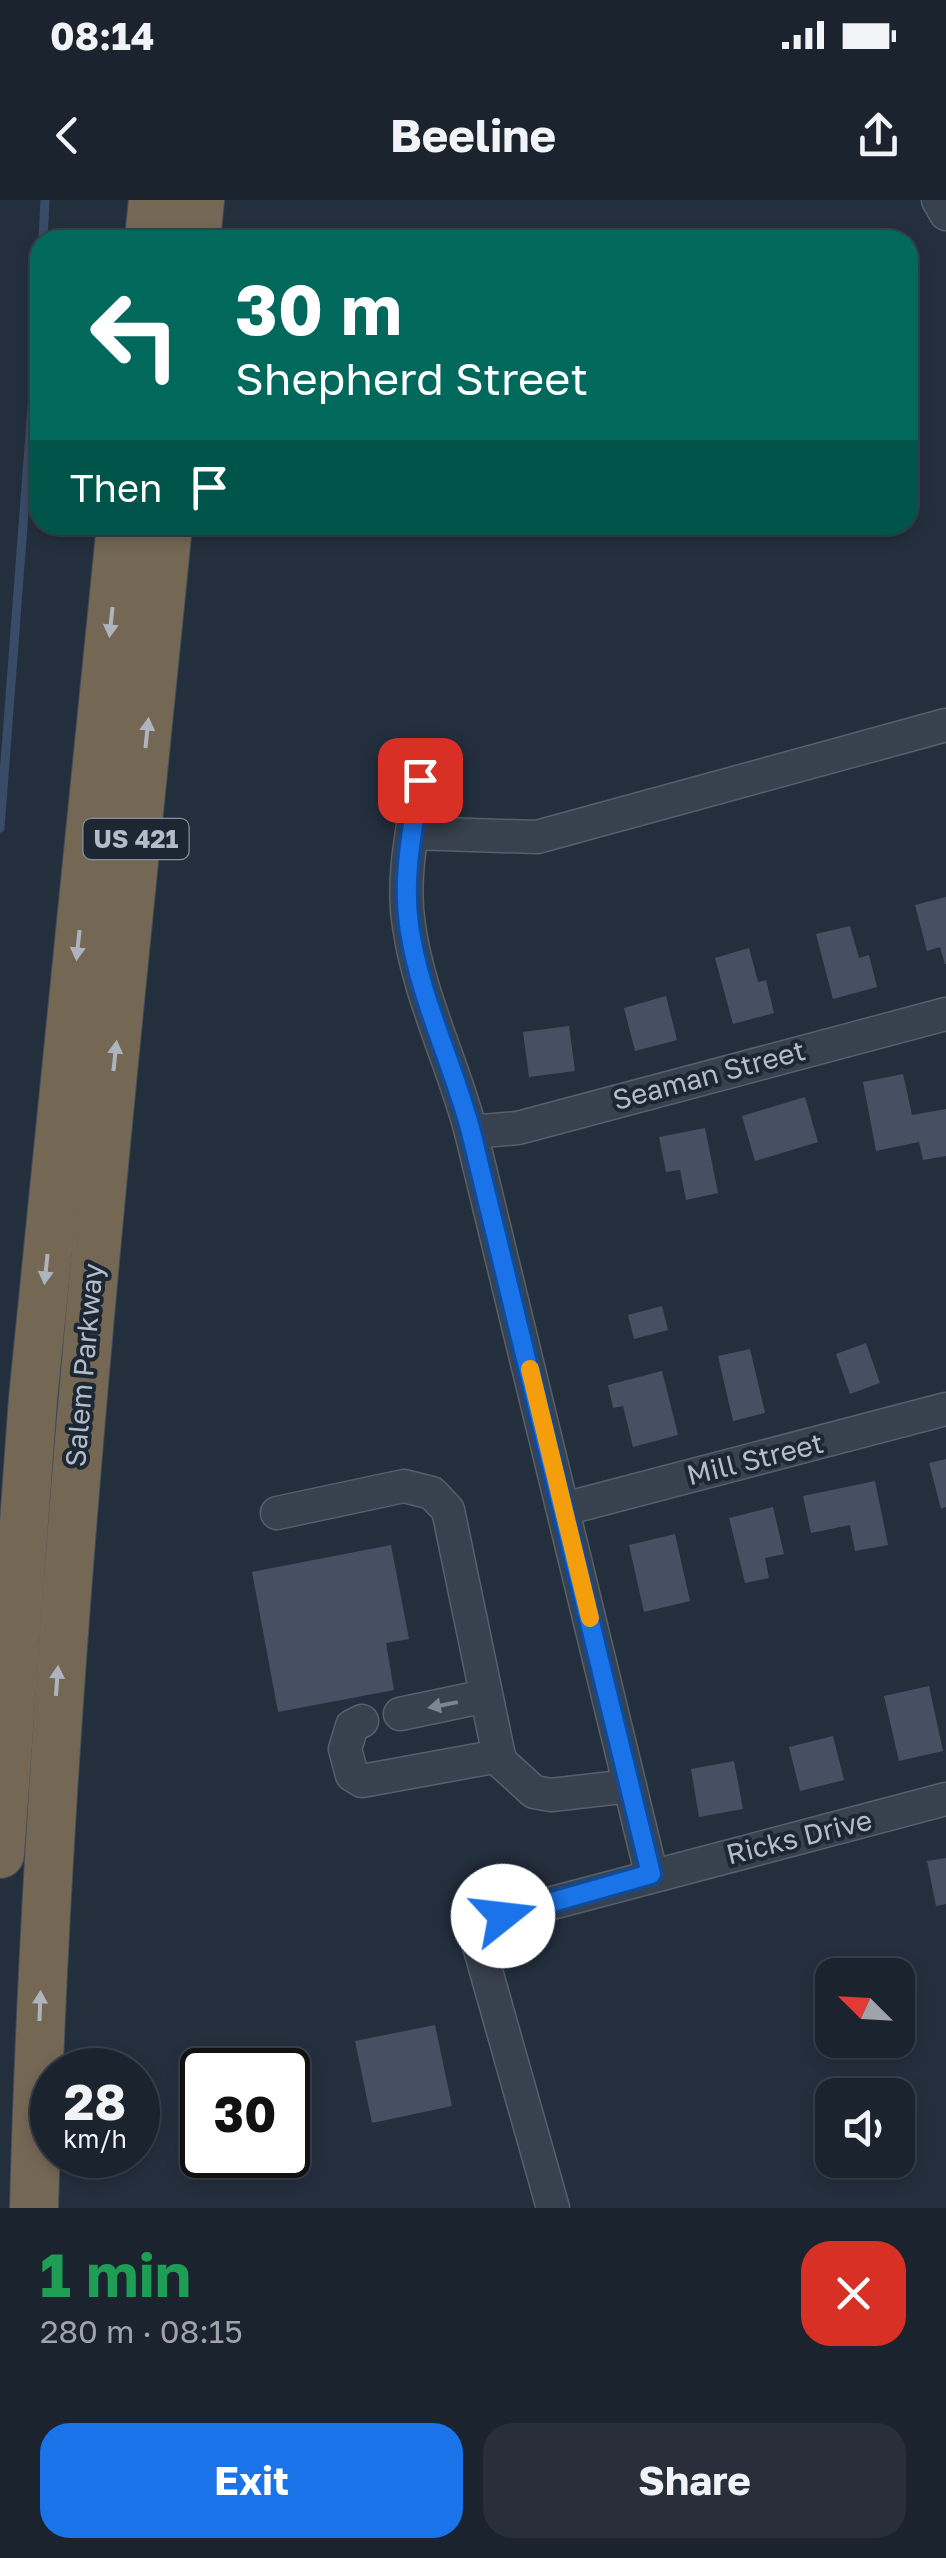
<!DOCTYPE html>
<meta charset="utf-8">
<style>
:root{--surface:#1b232e;--page:#282f3a;--text:#f1f3f6;--muted:#a0a4aa;--line:#39404a;--accent:#1a73e8}
body{margin:0;font-family:"Golos Text",sans-serif;background:var(--page);color:var(--text);height:100vh;display:flex;flex-direction:column;font-size:38px;white-space:nowrap}
*{box-sizing:border-box;margin:0}
p{font-size:32px;color:var(--muted)}
.icon{flex:none;width:55px;height:55px;fill:none;stroke:currentColor;stroke-width:2;stroke-linecap:round;stroke-linejoin:round}
.map{position:relative;height:2008px;overflow:hidden}
.panel{display:flex;flex-direction:column;background:var(--surface);flex:1}
.panel>*{flex:none}
.guide{position:absolute;left:30px;top:30px;width:888px;height:305px;border-radius:30px;box-shadow:0 5px 15px #0003,0 0 0 2px var(--line);background:#00695c;color:#fff;overflow:hidden}
.needle{width:65px;rotate:294deg}
.fabs{position:absolute;left:815px;top:1758px;display:grid;gap:20px}
.fabs a{display:grid;place-items:center;width:100px;height:100px;border-radius:20px;background:var(--surface);box-shadow:0 5px 15px #0003,0 0 0 2px var(--line);font-size:50px}
.speed{position:absolute;left:30px;top:1848px;display:flex;gap:20px;font-size:50px;font-weight:700;text-align:center}
.speed>*{display:grid;place-content:center;width:130px;height:130px;border-radius:50%;background:var(--surface);box-shadow:0 5px 15px #0003,0 0 0 2px var(--line);line-height:1}
.speed small{font-size:25px;font-weight:400}
.speed .limit{border:5px solid #111;border-radius:15px;background:#fff;color:#111}
.pin{position:absolute;display:grid;place-items:center;width:85px;height:85px;color:#fff;margin:-42px;border-radius:20px;box-shadow:0 5px 15px #0006}
.me{position:absolute;width:110px;margin:-55px;rotate:74deg;stroke-linejoin:round;filter:drop-shadow(0 0 8px #0008)}
.turn{display:flex;align-items:center;gap:35px;height:210px;padding:0 40px;font-size:45px}
.turn .icon{width:130px;height:130px;stroke-width:2.5}
.turn b{display:block;font-size:70px;line-height:85px}
.then{display:flex;align-items:center;height:95px;padding:0 40px;background:#0003;gap:20px;font-size:38px}
.round{display:grid;place-items:center;flex:none;width:105px;height:105px;border-radius:30px;background:var(--page)}
.headline{display:flex;align-items:center;justify-content:space-between;height:170px;padding:0 40px}
h1{font-size:60px;font-weight:700;line-height:75px;color:#1e9e55}
.primary-button{display:flex;gap:20px;margin-top:auto;padding:20px 40px}
.primary-button a{flex:1;height:115px;border-radius:30px;background:var(--accent);color:#fff;font-size:40px;font-weight:700;line-height:115px;text-align:center}
.primary-button a+a{background:var(--page);color:var(--text)}
.status{display:flex;justify-content:space-between;align-items:center;height:70px;padding:0 50px;background:var(--surface);direction:ltr}
.status svg{height:28px;fill:currentColor}
header{display:flex;justify-content:space-between;align-items:center;height:130px;padding:0 40px;background:var(--surface);font-size:45px;font-weight:700}
.map>svg:first-child{display:block}
.lines{fill:none;stroke-linecap:round;stroke-linejoin:round}
.stream{stroke:#394c67;stroke-width:9}
.building{fill:#455162}
.minor-casing{stroke:#565f6c;stroke-width:35}
.highway-casing{stroke:#434c59;stroke-width:50}
.minor{stroke:#38414e;stroke-width:32}
.highway{stroke:#746855;stroke-width:48}
.oneway{fill:#aeb4bd}
.oneway2{fill:#7c8592}
.route-casing{stroke:#114b97;stroke-width:25}
.route{stroke:#1a73e8;stroke-width:18}
.slow{stroke:#f59e0b;stroke-width:18}
.labels{text-anchor:middle;stroke-width:8;stroke-linejoin:round;paint-order:stroke}
.shield{fill:#1d2633;stroke:#878f9c;stroke-width:2.5}
.shield-label{font-size:25px;font-weight:bold;fill:#b4bcc9}
.street-label{font-size:28px;fill:#b4bcc9;stroke:#1d2633}
</style>
<div class="status"><b>08:14</b><svg viewBox="0 0 49 12"><path d="M0 12V9h3v3zM5 12V6h3v6zM10 12V3h3v9zM15 12V0h3v12zM26 1h20v11H26zM47 4h2v5h-2z"/></svg></div>
<header><svg class="icon" aria-label="back" viewBox="0 0 24 24"><path d="M15 5l-7 7 7 7"/></svg>Beeline<svg class="icon" aria-label="share" viewBox="0 0 24 24"><path d="M12 15V3M7 8l5-5 5 5M5 13v7h14v-7"/></svg></header>
<div class="map">
<svg width="946" height="2008" viewBox="0 0 946 2008">
<rect width="100%" height="100%" fill="#242f3e"/>
<g class="lines">
<!-- stream -->
<g class="stream">
<path d="M43,40L45,0"/>
<path d="M0,628L40,102"/>
</g>
</g>
<!-- building -->
<g class="building">
<path d="M946,697V764H945L940,747L927,751L915,705Z"/>
<path d="M850,726L859,758L869,755L877,787L833,799L816,734Z"/>
<path d="M749,748L758,782L766,780L774,813L733,824L715,758Z"/>
<path d="M666,796L677,840L635,851L624,808Z"/>
<path d="M569,826L575,871L529,877L523,832Z"/>
<path d="M903,874L912,915L946,909V956L923,960L919,942L876,951L863,882Z"/>
<path d="M805,897L818,942L755,961L742,916Z"/>
<path d="M705,928L718,993L686,1000L680,970L666,972L659,937Z"/>
<path d="M662,1106L668,1130L634,1139L628,1115Z"/>
<path d="M866,1143L880,1183L850,1194L836,1154Z"/>
<path d="M750,1149L765,1213L733,1221L718,1156Z"/>
<path d="M662,1171L678,1235L633,1247L623,1206L613,1208L608,1185Z"/>
<path d="M946,1259V1307L941,1309L929,1263Z"/>
<path d="M875,1281L888,1345L855,1351L850,1325L811,1333L803,1296Z"/>
<path d="M773,1307L784,1354L765,1358L769,1378L745,1383L729,1318Z"/>
<path d="M675,1334L690,1401L644,1412L629,1345Z"/>
<path d="M391,1345L409,1439L386,1443L394,1490L278,1512L252,1372Z"/>
<path d="M929,1486L943,1551L899,1561L884,1496Z"/>
<path d="M833,1536L844,1580L800,1591L789,1547Z"/>
<path d="M734,1561L743,1609L699,1617L691,1569Z"/>
<path d="M946,1658V1704L936,1706L927,1661Z"/>
<path d="M435,1825L452,1906L372,1923L355,1841Z"/>
</g>
<g class="lines">
<!-- minor casing -->
<g class="minor-casing">
<g id="minor">
<path d="M938,0L946,14"/>
<path d="M421,580C413,628 401,677 409,726C419,797 453,863 471,932L651,1673"/>
<path d="M412,633L537,637L946,525"/>
<path d="M471,932L518,928L946,814"/>
<path d="M564,1309L946,1209"/>
<path d="M277,1313L404,1286L432,1293L448,1310L500,1561L534,1592L551,1595L630,1586"/>
<path d="M400,1514L486,1496"/>
<path d="M362,1521L352,1526L345,1549L352,1575L362,1581L499,1556"/>
<path d="M553,2008L479,1746L503,1716L946,1599"/>
</g>
</g>
<!-- highway casing -->
<g class="highway-casing">
<g id="highway">
<path d="M149,40L153,0"/>
<path d="M196,40L200,0"/>
<path d="M0,1654L33,1199L121,325"/>
<path d="M34,2008C49,1444 112,886 168,325"/>
</g>
</g>
<!-- minor -->
<use href="#minor" class="minor"/>
<!-- highway -->
<use href="#highway" class="highway"/>
</g>
<!-- one-way arrows -->
<defs><path id="oneway-solid" d="M-6-.8H1V-3.2L6.5 0L1 3.2V.8H-6Z" transform="scale(2.5)"/></defs>
<g class="oneway">
<use href="#oneway-solid" transform="translate(111 422) rotate(96)"/>
<use href="#oneway-solid" transform="translate(147 533) rotate(-84)"/>
<use href="#oneway-solid" transform="translate(78 745) rotate(96)"/>
<use href="#oneway-solid" transform="translate(115 856) rotate(-84)"/>
<use href="#oneway-solid" transform="translate(46 1069) rotate(96)"/>
<use href="#oneway-solid" transform="translate(57 1481) rotate(-86)"/>
<use href="#oneway-solid" transform="translate(40 1806) rotate(-88)"/>
</g>
<use class="oneway2" href="#oneway-solid" transform="translate(443 1505) rotate(169)"/>
<g class="lines">
<!-- route casing -->
<g class="route-casing">
<path id="route" d="M420,580C413,628 402,676 409,725C419,797 453,863 471,932L651,1674L503,1716"/>
</g>
<!-- route -->
<use href="#route" class="route"/>
<!-- slow -->
<path class="slow" d="M530,1169L590,1418"/>
</g>
<g class="labels">
<!-- shield labels -->
<rect class="shield" x="83.5" y="619" width="105" height="40" rx="8"/>
<g class="shield-label">
<text x="136" y="648">US 421</text>
</g>
<!-- street labels -->
<g class="street-label">
<text transform="translate(709 875) rotate(-15)" y="10">Seaman Street</text>
<text transform="translate(84 1165) rotate(-85)" y="10">Salem Parkway</text>
<text transform="translate(755 1259) rotate(-14)" y="10">Mill Street</text>
<text transform="translate(799 1637) rotate(-14)" y="10">Ricks Drive</text>
</g>
</g>
</svg>
<div class="fabs">
<a><svg class="needle" viewBox="-14 -14 28 28"><path d="M0-13l5 13h-10z" fill="#e53935"/><path d="M0 13l5-13h-10z" fill="#a0a4aa"/></svg></a>
<a><svg class="icon" aria-label="sound" viewBox="0 0 24 24"><path d="M4 9h4l5-4v14l-5-4H4zM17 9q2 3 0 6"/></svg></a>
</div>
<div class="speed"><div>28<small>km/h</small></div><div class="limit">30</div></div>
<div class="pin" style="left:420px;top:580px;background:#d93025"><svg class="icon" aria-label="arrive" viewBox="0 0 24 24"><path d="M6 21V4h12l-3 4 3 4H6"/></svg></div>
<svg class="me" style="left:503px;top:1716px" viewBox="-20 -20 40 40"><circle r="19" fill="#fff"/><path d="M0-13L10 11 0 6-10 11z" fill="#1a73e8"/></svg>
<div class="guide">
<div class="turn"><svg class="icon" aria-label="left" viewBox="0 0 24 24"><path d="M17 20v-9H6M10 6l-5 5 5 5"/></svg><div><b>30 m</b>Shepherd Street</div></div>
<div class="then">Then<svg class="icon" aria-label="arrive" viewBox="0 0 24 24"><path d="M6 21V4h12l-3 4 3 4H6"/></svg></div>
</div>
</div>
<section class="panel">
<div class="headline"><div><h1>1 min</h1><p>280 m · 08:15</p></div><a class="round" style="background:#d93025;color:#fff"><svg class="icon" aria-label="close" viewBox="0 0 24 24"><path d="M6 6l12 12M18 6L6 18"/></svg></a></div>
<div class="primary-button"><a>Exit</a><a>Share</a></div>
</section>
